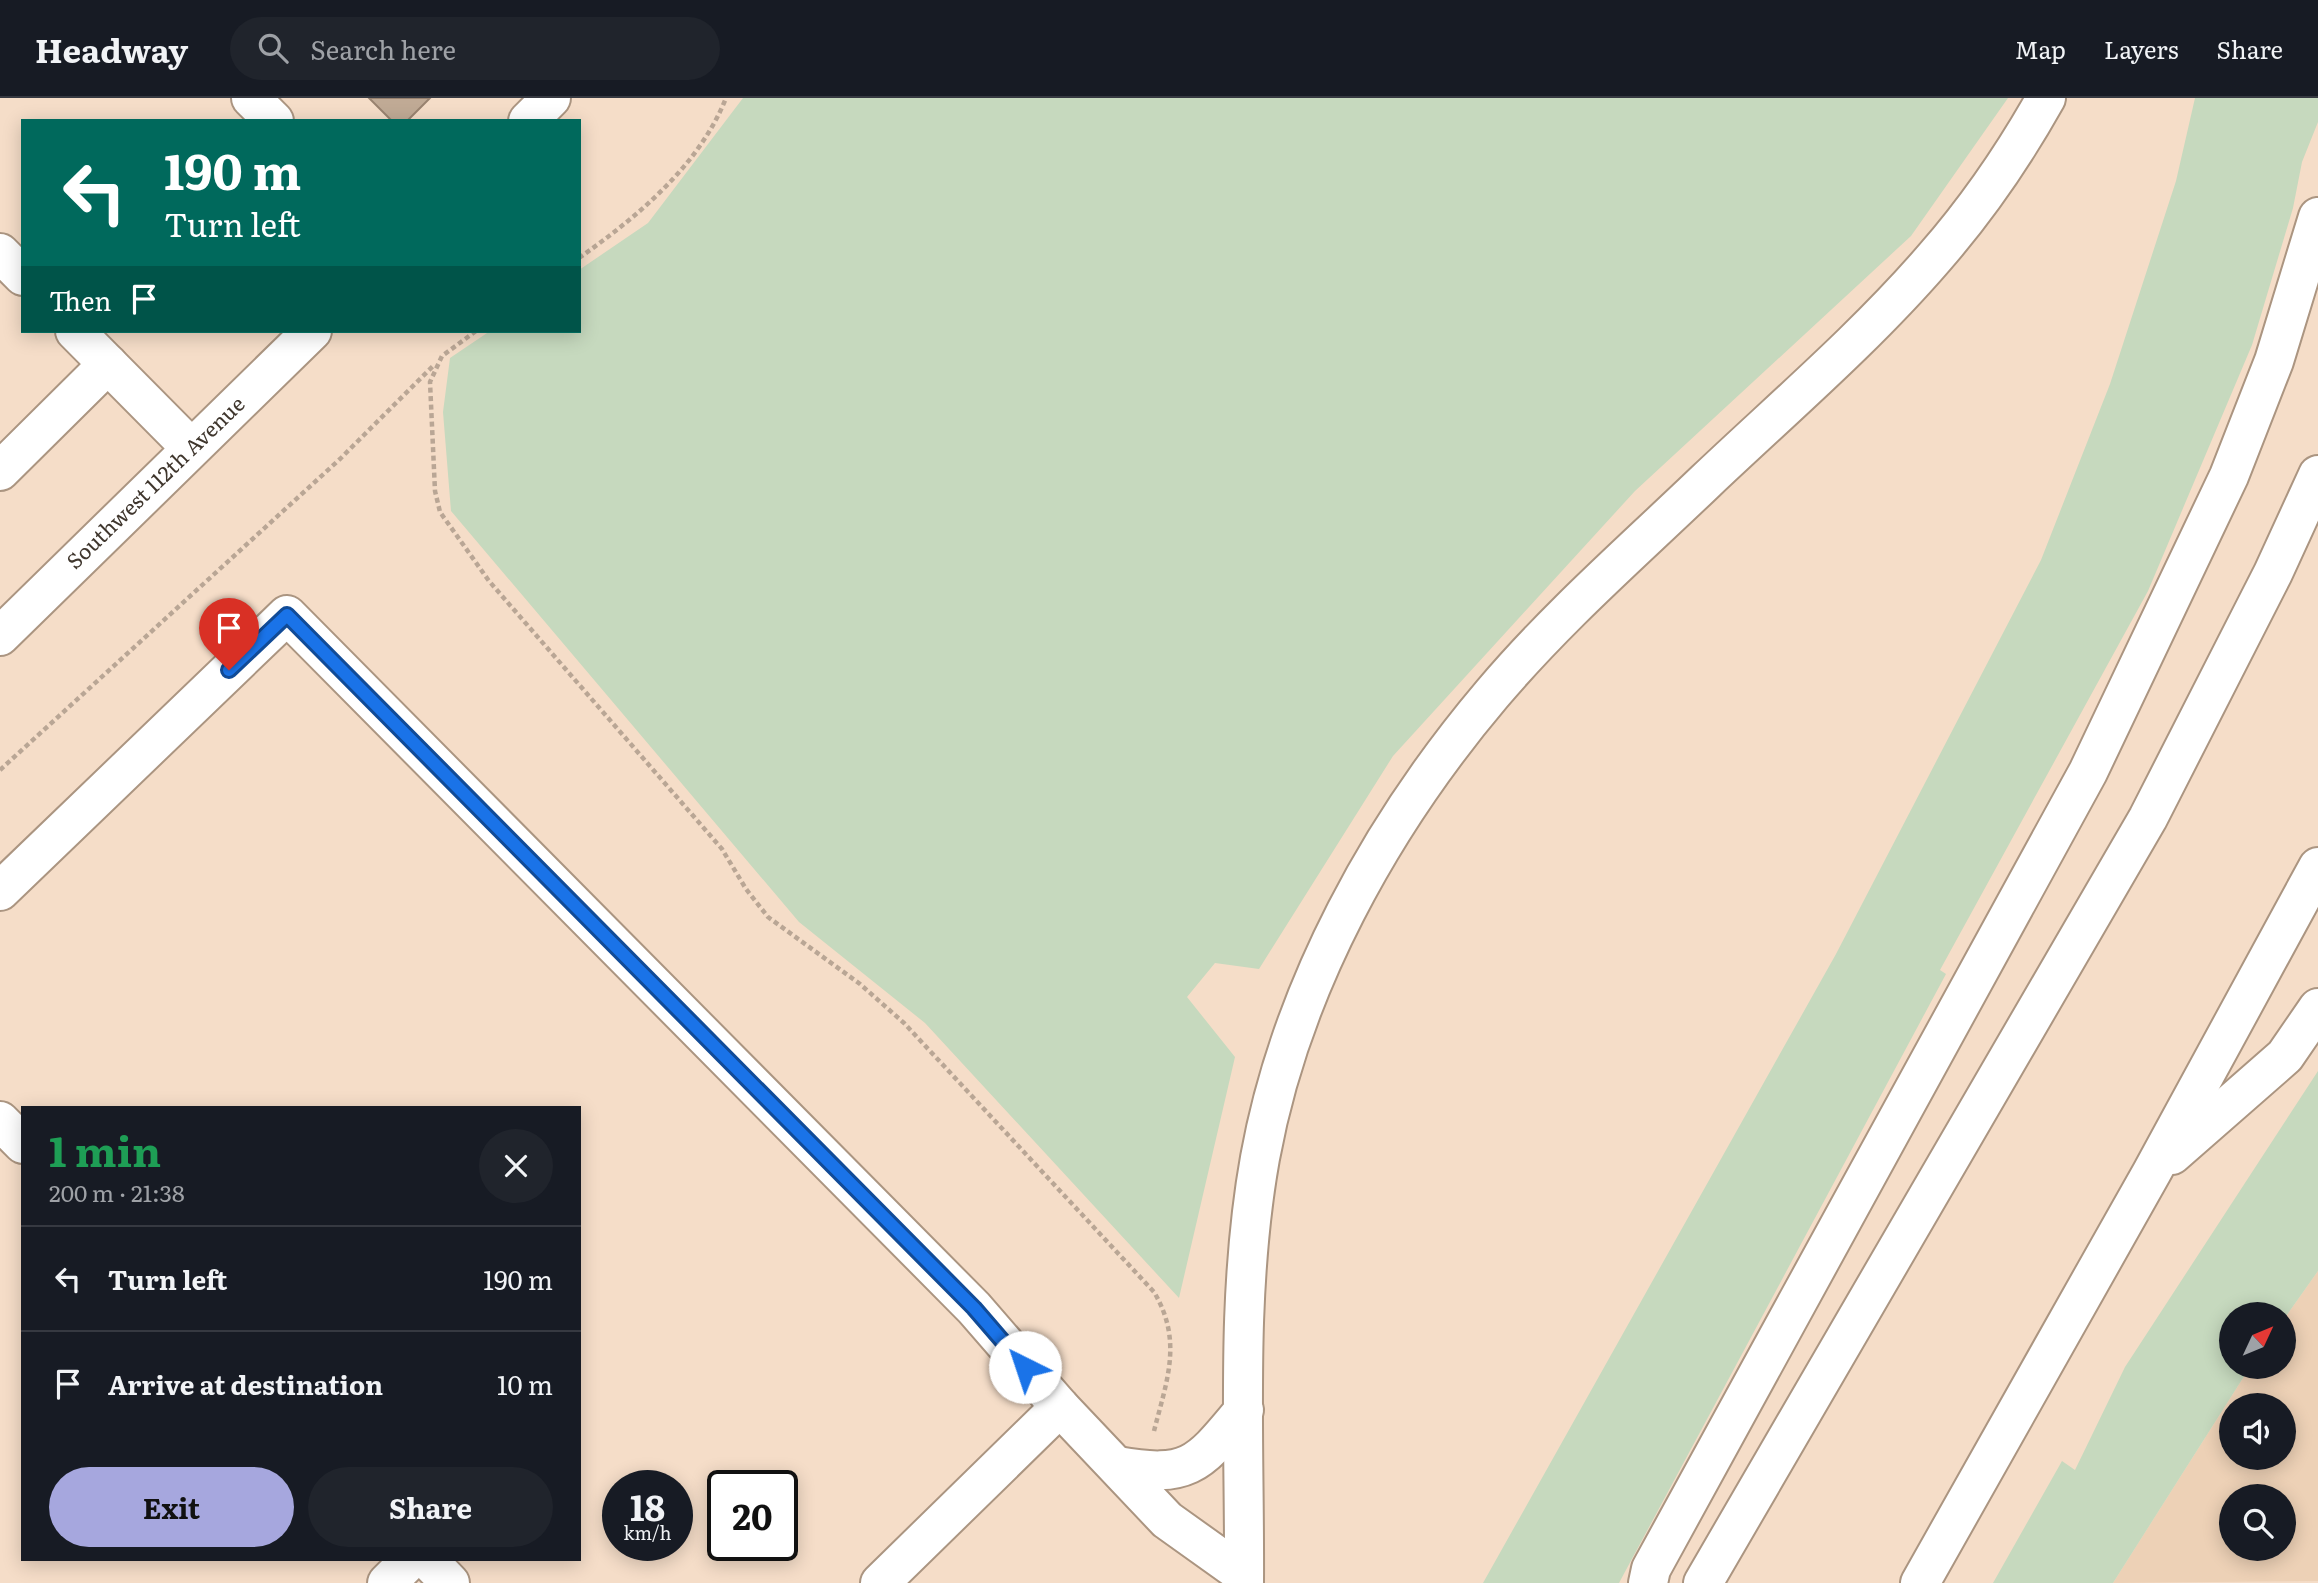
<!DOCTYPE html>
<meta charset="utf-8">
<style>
:root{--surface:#171b24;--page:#20242c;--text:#f1f3f6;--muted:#9ea1a6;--line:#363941;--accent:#a6a7de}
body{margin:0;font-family:Literata,serif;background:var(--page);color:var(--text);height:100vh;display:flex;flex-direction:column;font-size:26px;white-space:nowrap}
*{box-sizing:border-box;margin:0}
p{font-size:23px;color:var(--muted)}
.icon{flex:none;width:38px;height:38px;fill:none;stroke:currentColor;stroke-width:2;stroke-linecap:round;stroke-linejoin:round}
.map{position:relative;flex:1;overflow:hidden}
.details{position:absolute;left:21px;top:1008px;width:560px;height:455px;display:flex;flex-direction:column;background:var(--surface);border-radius:0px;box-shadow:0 4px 18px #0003}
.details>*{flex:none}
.guide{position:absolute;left:21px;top:21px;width:560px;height:214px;border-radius:0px;box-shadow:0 4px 18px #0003;background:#00695c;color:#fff;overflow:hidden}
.needle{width:46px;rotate:46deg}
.controls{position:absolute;left:2219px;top:1204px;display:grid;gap:14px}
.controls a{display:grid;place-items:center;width:77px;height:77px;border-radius:50%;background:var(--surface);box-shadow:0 4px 18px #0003;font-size:35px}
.speed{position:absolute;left:602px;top:1372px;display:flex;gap:14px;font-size:35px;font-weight:700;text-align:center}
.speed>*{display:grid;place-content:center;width:91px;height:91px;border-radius:50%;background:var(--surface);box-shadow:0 4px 18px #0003;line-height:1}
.speed small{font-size:18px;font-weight:400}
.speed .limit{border:4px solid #111;border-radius:10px;background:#fff;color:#111}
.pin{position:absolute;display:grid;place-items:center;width:60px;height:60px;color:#fff;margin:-72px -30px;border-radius:50% 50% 50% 0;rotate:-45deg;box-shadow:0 0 7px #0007}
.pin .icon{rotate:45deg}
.me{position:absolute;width:77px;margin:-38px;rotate:319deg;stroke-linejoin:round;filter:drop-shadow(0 0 5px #0008)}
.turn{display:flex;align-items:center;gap:24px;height:147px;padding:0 28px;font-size:32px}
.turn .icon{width:91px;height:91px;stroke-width:2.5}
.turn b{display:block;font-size:49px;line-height:60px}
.then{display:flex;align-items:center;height:66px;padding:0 28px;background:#0003;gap:14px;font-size:26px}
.round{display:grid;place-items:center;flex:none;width:74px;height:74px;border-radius:37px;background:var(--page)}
.headline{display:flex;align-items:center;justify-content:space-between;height:119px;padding:0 28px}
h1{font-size:42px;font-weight:700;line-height:52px;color:#1e9e55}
.button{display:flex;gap:14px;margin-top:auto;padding:14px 28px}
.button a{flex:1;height:80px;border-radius:42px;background:var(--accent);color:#111;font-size:28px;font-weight:700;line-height:80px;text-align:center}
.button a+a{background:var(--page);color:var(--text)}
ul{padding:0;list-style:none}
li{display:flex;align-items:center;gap:21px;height:105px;padding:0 28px;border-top:2px solid var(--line)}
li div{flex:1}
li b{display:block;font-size:26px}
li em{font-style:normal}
header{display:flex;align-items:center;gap:42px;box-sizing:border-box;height:98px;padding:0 35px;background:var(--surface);border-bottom:2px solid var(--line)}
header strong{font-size:33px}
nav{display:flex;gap:38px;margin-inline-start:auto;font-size:24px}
.search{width:490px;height:63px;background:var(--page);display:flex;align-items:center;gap:18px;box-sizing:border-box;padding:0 24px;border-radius:38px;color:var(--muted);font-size:26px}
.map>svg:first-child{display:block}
.built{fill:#edd1b6;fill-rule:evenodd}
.green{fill:#c6d9be}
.building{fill:#c0aa95;stroke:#998370;stroke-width:2}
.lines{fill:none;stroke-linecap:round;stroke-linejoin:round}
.minor-casing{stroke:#ab9581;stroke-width:42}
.highway-casing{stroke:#ab9581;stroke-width:42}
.path{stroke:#b9a695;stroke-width:4.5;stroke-dasharray:5 3.5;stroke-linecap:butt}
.minor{stroke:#fff;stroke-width:38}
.highway{stroke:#fff;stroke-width:38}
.route-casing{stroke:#114b97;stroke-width:18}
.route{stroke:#1a73e8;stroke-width:12}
.labels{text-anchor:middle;stroke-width:5;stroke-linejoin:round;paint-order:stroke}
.street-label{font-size:21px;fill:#3f362d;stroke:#fff}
</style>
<header>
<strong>Headway</strong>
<div class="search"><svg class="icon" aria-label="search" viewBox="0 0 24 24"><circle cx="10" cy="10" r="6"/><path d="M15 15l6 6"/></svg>Search here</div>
<nav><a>Map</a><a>Layers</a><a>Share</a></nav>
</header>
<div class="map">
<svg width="2318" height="1485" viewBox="0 0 2318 1485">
<rect width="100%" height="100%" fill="#f5ddc8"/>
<!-- built -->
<path class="built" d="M2318,1173V1483L2113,1485L2250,1269H2284V1221ZM2231,1307H2284V1360H2231ZM2231,1398H2284V1451H2231Z"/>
<!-- green -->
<g class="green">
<path d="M743,0H2008L1911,138L1635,393L1393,658L1259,871L1215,865L1187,899L1235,959L1179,1200L925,925L799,824L451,413L443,314L450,260L490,233H579V172L648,125Z"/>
<path d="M2195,0H2318V24L2302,64L2293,110L2252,247L2148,493L1940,872L1946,876L1619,1485H1483L1836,856L2041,462L2110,286L2176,83Z"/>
<path d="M2318,973V1173L2284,1221V1216H2231V1269H2250L2113,1485H1993L2062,1363L2075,1372L2125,1269Z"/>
</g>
<!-- building -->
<path class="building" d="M369,0H430L407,23H392Z"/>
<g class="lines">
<!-- minor casing -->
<g class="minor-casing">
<g id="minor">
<path d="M251,0L274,23"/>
<path d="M528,23L551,0"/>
<path d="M0,155L23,178"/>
<path d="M75,233L191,350"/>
<path d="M0,373L108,266"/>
<path d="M0,538L312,233"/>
<path d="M0,793L287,517L974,1210L1060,1309L1167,1422L1244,1477"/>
<path d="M0,1023L23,1046"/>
<path d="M1117,1368C1190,1381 1199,1366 1244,1312"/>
<path d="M427,1461L450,1485"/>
<path d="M387,1485L411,1461"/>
<path d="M880,1485L1060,1309"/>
<path d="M1244,1485C1245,1344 1235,1199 1260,1060C1291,890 1381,727 1492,596C1557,519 1633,453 1706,383C1783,310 1865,240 1934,160C1977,111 2014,57 2046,0"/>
</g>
</g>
<!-- highway casing -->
<g class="highway-casing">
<g id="highway">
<path d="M2172,1057L2285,958L2318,910"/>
<path d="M1648,1485L1651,1471L2088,674L2229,378L2274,263L2318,119"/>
<path d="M1703,1485L2148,720L2273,475L2318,377"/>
<path d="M1920,1485L2152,1074L2318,769"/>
</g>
</g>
<!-- path -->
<g class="path">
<path d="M579,160C637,119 699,68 726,0"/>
<path d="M476,233L442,258L430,284L435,393L440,414L489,483L722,751L746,791L768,819L860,886L904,925L1154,1194C1183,1243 1167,1282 1154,1333"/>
<path d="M0,672L340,361L433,268"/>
</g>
<!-- minor -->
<use href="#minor" class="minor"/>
<!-- highway -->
<use href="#highway" class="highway"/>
</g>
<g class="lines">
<!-- route casing -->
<g class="route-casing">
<path id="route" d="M229,572L287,517L974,1210L1025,1269"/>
</g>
<!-- route -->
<use href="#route" class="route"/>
</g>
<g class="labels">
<!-- street labels -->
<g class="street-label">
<text transform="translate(156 385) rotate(-44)" y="7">Southwest 112th Avenue</text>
</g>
</g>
</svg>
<div class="controls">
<a><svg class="needle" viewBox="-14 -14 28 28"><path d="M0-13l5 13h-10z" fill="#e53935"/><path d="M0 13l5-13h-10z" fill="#9ea1a6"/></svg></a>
<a><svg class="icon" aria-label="sound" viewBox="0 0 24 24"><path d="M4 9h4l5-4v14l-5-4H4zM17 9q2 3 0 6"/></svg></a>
<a><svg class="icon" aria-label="search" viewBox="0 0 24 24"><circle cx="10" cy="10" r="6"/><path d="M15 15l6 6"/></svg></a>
</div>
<div class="speed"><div>18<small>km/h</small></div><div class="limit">20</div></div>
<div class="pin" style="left:229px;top:572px;background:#d93025"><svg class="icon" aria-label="arrive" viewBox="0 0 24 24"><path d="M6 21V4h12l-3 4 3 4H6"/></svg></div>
<svg class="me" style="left:1025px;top:1269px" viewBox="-20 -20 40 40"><circle r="19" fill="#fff"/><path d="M0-13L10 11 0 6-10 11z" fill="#1a73e8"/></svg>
<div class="guide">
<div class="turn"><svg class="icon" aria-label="left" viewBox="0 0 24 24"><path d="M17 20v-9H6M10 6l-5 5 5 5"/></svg><div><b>190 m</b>Turn left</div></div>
<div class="then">Then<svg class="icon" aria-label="arrive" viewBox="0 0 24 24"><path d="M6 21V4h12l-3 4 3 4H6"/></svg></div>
</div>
<section class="details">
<div class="headline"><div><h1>1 min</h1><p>200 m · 21:38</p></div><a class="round"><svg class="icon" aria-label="close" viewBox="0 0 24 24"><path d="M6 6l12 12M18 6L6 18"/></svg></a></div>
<ul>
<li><svg class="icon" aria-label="left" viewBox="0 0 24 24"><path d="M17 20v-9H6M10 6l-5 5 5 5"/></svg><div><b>Turn left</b></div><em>190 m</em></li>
<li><svg class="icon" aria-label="arrive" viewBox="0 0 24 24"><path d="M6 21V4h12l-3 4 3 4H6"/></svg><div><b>Arrive at destination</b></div><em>10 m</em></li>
</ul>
<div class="button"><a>Exit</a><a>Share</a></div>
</section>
</div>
